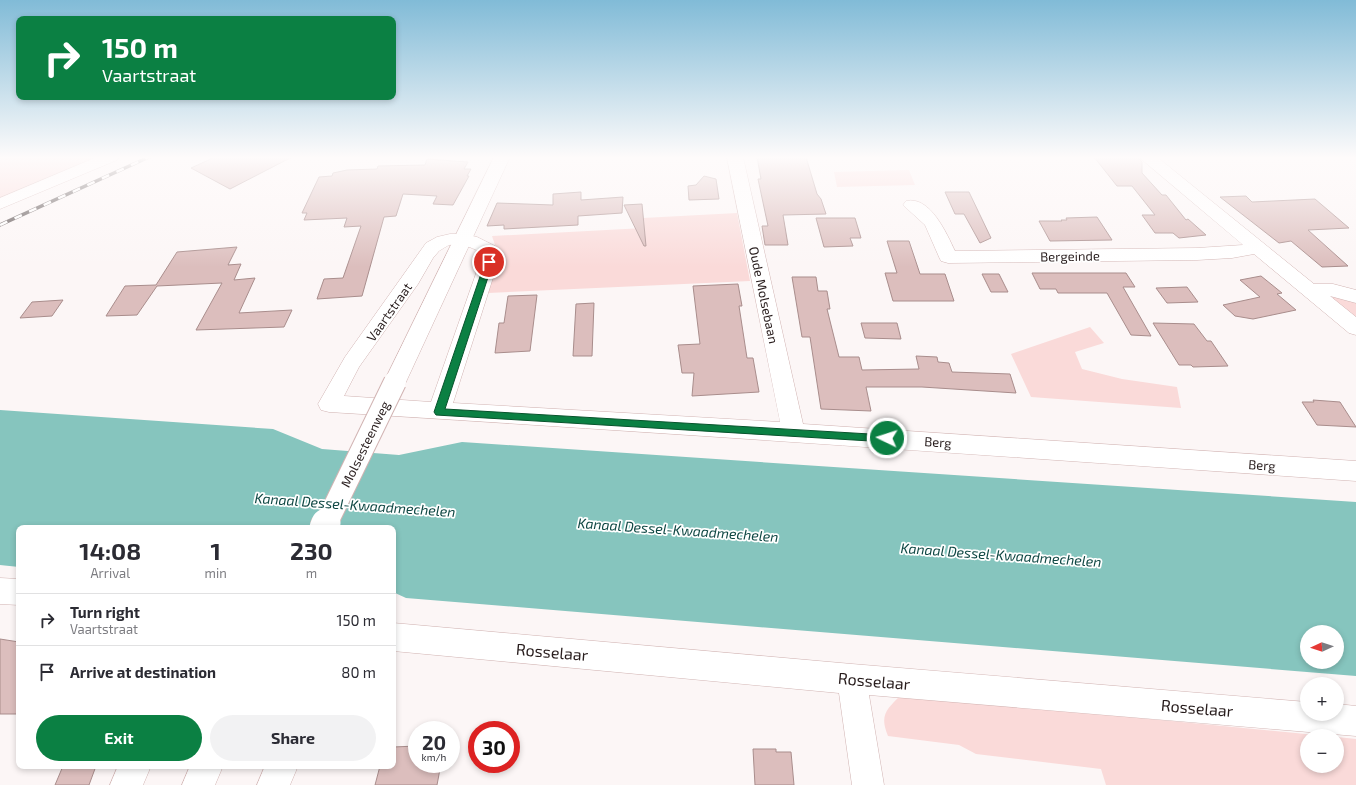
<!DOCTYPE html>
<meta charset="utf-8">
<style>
:root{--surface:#fff;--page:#f2f2f3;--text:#2b2b33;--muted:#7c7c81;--line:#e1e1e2;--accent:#0b8043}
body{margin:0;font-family:"Exo 2",sans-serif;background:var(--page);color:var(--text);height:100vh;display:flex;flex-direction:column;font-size:15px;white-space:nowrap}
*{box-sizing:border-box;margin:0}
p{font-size:13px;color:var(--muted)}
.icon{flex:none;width:22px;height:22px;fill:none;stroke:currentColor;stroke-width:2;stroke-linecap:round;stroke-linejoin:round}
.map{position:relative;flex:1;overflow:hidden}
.sheet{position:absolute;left:16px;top:525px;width:380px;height:244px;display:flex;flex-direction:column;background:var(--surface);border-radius:8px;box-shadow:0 2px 6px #0003}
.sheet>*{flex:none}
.top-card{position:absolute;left:16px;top:16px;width:380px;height:84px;border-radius:8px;box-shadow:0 2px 6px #0003;background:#0b8043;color:#fff;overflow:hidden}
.needle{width:26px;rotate:267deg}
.buttons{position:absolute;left:1300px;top:625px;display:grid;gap:8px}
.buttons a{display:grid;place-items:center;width:44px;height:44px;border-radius:50%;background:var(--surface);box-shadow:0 2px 6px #0003;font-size:20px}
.speed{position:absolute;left:408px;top:721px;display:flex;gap:8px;font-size:20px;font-weight:700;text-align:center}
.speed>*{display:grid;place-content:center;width:52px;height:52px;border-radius:50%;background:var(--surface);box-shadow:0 2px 6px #0003;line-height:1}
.speed small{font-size:10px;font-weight:400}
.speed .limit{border:6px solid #d22;background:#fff;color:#111}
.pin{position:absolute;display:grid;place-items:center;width:34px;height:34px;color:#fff;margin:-17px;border:2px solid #fff;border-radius:50%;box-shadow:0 1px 4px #0007}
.me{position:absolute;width:44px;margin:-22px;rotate:274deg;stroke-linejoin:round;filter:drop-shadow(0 0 3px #0008)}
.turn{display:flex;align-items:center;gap:14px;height:84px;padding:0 20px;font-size:18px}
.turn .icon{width:52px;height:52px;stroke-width:2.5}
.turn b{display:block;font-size:28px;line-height:34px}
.eta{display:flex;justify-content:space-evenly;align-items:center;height:68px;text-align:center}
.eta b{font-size:24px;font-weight:700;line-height:28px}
.action{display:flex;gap:8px;margin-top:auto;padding:8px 20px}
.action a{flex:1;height:46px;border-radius:24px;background:var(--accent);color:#fff;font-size:16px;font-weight:700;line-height:46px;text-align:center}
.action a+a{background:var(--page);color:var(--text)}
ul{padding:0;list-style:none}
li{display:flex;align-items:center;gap:12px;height:52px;padding:0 20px;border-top:1px solid var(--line)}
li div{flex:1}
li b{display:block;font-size:15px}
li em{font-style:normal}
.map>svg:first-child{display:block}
.green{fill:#fadad9}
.water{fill:#86c5be;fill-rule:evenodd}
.building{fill:#dcbebd;stroke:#a98d8c}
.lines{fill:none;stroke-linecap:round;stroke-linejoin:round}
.minor-casing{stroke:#d1b3b2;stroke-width:1}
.primary-casing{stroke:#d1b3b2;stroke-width:1}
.minor{fill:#fff;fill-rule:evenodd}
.primary{fill:#fff;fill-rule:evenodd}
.rail-casing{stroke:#584e4e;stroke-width:3.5}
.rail{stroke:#fff;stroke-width:2.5;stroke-dasharray:8;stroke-linecap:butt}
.primary-bridge-far1-casing{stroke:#d1b3b2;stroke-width:24;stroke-linecap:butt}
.primary-bridge-casing{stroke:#d1b3b2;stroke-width:30;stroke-linecap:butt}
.primary-bridge-far1{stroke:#fff;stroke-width:22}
.primary-bridge{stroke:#fff;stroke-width:29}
.route{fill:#0b8043;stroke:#07532c}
.labels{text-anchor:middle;stroke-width:3.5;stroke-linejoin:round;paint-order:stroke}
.street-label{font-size:13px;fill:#281d1d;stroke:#fff}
.water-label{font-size:14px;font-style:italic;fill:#0e4743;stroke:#fff}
.near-street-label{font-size:16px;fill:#281d1d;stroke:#fff}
</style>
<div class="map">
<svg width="1356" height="785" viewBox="0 0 1356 785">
<rect width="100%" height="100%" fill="#fcf6f6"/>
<!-- green -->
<g class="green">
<path d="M0,157H101L0,200Z"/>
<path d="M909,170L915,185L837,187L834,172Z"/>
<path d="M737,213L750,281L488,293L496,248L492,236L644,228L643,218Z"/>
<path d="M1333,296L1356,302V322L1333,304Z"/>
<path d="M1090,327L1104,343L1075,352L1082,369L1122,379L1177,387L1181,408L1031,397L1011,354Z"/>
<path d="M901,695L1326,736H1307V766H1337V737L1356,739V785H1106L1101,769L976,754L959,745L888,736C879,715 887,709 901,695Z"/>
</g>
<!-- water -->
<path class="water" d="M0,410L273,429L322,449L399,455L462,442L1356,502V676L406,598L393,592V528H19V567L0,565ZM1307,632H1337V662H1307Z"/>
<!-- building -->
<g class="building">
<path d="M215,157H292L230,189L191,168Z"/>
<path d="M757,157H806L817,194L821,199L826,214L783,215L788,245H765L762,226H768L758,179H761Z"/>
<path d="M1094,157H1138L1142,162V173L1162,195H1166L1186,220L1188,219L1206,235L1179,238L1173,233H1155L1142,215H1155L1132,186H1117Z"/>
<path d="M427,159L468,162L464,169H471L467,176H469L453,205L433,204L437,196L403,194L396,216L384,217L362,296L317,299L324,279L343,278L361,226L344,227L347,218L304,220L307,213H302L319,177L332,176L333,173L347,170L377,169L378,166L425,165Z"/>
<path d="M704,176L716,179L719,199L689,200L688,186L696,185Z"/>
<path d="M581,192V200L623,197L622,213L578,216V225L504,229V225L487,226L497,203L553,205V194Z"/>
<path d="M945,192H969L991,238L980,243L964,214H955Z"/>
<path d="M1246,196L1252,202L1315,199L1349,228L1308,230L1348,266L1322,267L1291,241L1279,243L1220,197Z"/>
<path d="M642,204L646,246H644L624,205Z"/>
<path d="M1097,217L1112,240L1050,241L1039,221H1062L1061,220H1067L1066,218Z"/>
<path d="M816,218H855L861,238H850L853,246L824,247Z"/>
<path d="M887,241H909L920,274H945L954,301H893L885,273H897Z"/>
<path d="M237,247L228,265L241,264L234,280L255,278L239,313L292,310L284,327L196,330L222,283L157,286L137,315L106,316L125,286L156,285L177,252Z"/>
<path d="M1032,273H1126L1135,287H1123L1151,336L1131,335L1107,293H1058L1056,289H1040Z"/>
<path d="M982,274H999L1008,292H991Z"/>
<path d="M1261,276L1282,293L1277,294L1296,310L1253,319L1235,316L1223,305L1260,297L1240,280Z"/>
<path d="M792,277H816L818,291H827L830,309H827L839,357H859L862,370L919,369L916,356L937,357L938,362L949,363L952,372L1010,374L1016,393L922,387H866L871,411L821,409L810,337H802Z"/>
<path d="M738,284L742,306H739L747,358H753L759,392L692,396L694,373H682L678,345L700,344L693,286Z"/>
<path d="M1187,287L1198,302L1167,303L1156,288Z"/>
<path d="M537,295L530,351L495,353L499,323H504L508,296Z"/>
<path d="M63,300L52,316L20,318L32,302Z"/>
<path d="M594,303L592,356H573L576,304Z"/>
<path d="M861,323H897L901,339L865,338Z"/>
<path d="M1153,323L1194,324L1207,341H1211L1228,366L1193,367L1191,365H1179Z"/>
<path d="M1313,400L1340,402L1356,427L1317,425L1302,402H1314Z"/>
<path d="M0,639L19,642V714H0Z"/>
<path d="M417,746V764H428L427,769H440L437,785H375L380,766H393V747Z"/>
<path d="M753,749H776V752H791L794,785H755Z"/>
<path d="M63,766H96L89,785H55Z"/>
</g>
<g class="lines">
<!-- minor casing -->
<g class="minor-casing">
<g id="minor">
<path d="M97,157H119L117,160L0,209V198Z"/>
<path d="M727,157H743L803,424L1356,461V481C1014,457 671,433 329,412L321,410L318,404L345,357L426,243L437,237L450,234H464L477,237L495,246L498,250V262L453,403L780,422ZM449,245C460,244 470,246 480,252V262L431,402L344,396L359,367L418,284L433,258L439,251Z"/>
<path d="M1139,157H1157L1314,284H1333L1356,290V303L1330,296L1356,317V335L1349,333L1254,254L1232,258L1197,260L948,263L941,261L939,257L925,225L903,205L906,201C930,195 947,234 955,251L1197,248L1243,245Z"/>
<path d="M0,578L19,579V605L0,604Z"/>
<path d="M393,623L852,664L1307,702V714H1337V704L1356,706V736L869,695L884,785H852L839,693L393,651Z"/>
<path d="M118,766H151L143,785H110Z"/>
<path d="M265,766H298L290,785H257Z"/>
</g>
</g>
<!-- primary casing -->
<g class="primary-casing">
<g id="primary">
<path d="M494,157H510L406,382L403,388L395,390L387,388L384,382Z"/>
<path d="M190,766H223L215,785H182Z"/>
</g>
</g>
<!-- minor -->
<use href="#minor" class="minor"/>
<!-- primary -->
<use href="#primary" class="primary"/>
<!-- rail casing -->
<g class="rail-casing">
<path id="rail" d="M0,225L149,157"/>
</g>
<!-- rail -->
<use href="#rail" class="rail"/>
<!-- primary-bridge-far1 casing -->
<g class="primary-bridge-far1-casing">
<path id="primary-bridge-far1" d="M326,524L395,382"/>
</g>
<!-- primary-bridge casing -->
<g class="primary-bridge-casing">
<path id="primary-bridge" d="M324,528L326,523"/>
</g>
<!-- primary-bridge-far1 -->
<use href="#primary-bridge-far1" class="primary-bridge-far1"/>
<!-- primary-bridge -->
<use href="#primary-bridge" class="primary-bridge"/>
</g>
<!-- sky -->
<linearGradient id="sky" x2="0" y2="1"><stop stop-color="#81bbd7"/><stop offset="0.59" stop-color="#fefbfb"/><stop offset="1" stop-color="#fefbfb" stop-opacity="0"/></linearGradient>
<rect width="1356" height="267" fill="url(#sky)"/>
<!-- route -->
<path class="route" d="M489,259L493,262L445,409L887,435L892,438L887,442L436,415L434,412L485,262Z"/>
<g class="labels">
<!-- street labels -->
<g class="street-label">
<text transform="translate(1070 256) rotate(-1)" y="5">Bergeinde</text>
<text transform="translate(764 295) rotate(78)" y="5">Oude Molsebaan</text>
<text transform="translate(389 312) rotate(-55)" y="5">Vaartstraat</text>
<text transform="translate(938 442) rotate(4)" y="5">Berg</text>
<text transform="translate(365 444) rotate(-64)" y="5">Molsesteenweg</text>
<text transform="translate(1262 465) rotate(4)" y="5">Berg</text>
</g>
<!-- water labels -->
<g class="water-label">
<text transform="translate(355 505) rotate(4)" y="5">Kanaal Dessel-Kwaadmechelen</text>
<text transform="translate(678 530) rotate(4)" y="5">Kanaal Dessel-Kwaadmechelen</text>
<text transform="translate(1001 555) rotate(4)" y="5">Kanaal Dessel-Kwaadmechelen</text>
</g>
<!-- near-street labels -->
<g class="near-street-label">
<text transform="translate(552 652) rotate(5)" y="6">Rosselaar</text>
<text transform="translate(874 681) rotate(5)" y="6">Rosselaar</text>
<text transform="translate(1197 708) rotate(5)" y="6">Rosselaar</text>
</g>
</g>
</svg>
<div class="buttons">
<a><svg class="needle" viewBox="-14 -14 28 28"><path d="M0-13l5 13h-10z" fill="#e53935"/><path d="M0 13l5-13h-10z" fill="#7c7c81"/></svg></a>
<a>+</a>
<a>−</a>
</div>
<div class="speed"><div>20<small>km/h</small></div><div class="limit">30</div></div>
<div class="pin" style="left:489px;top:262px;background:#d93025"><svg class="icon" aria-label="arrive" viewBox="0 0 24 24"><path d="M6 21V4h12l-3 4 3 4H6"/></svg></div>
<svg class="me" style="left:887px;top:438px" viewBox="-20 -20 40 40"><circle r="17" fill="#0b8043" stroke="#fff" stroke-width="3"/><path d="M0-11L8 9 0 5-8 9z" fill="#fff"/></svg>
<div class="top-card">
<div class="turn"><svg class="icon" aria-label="right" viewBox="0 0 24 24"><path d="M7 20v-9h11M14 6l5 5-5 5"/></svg><div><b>150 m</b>Vaartstraat</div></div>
</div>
<section class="sheet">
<div class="eta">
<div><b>14:08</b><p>Arrival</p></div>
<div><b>1</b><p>min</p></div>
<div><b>230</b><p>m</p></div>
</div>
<ul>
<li><svg class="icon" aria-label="right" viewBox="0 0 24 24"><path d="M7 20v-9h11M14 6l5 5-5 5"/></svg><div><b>Turn right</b><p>Vaartstraat</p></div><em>150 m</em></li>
<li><svg class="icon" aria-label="arrive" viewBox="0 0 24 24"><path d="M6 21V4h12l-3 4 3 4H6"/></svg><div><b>Arrive at destination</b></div><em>80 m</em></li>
</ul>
<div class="action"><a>Exit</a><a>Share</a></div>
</section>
</div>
